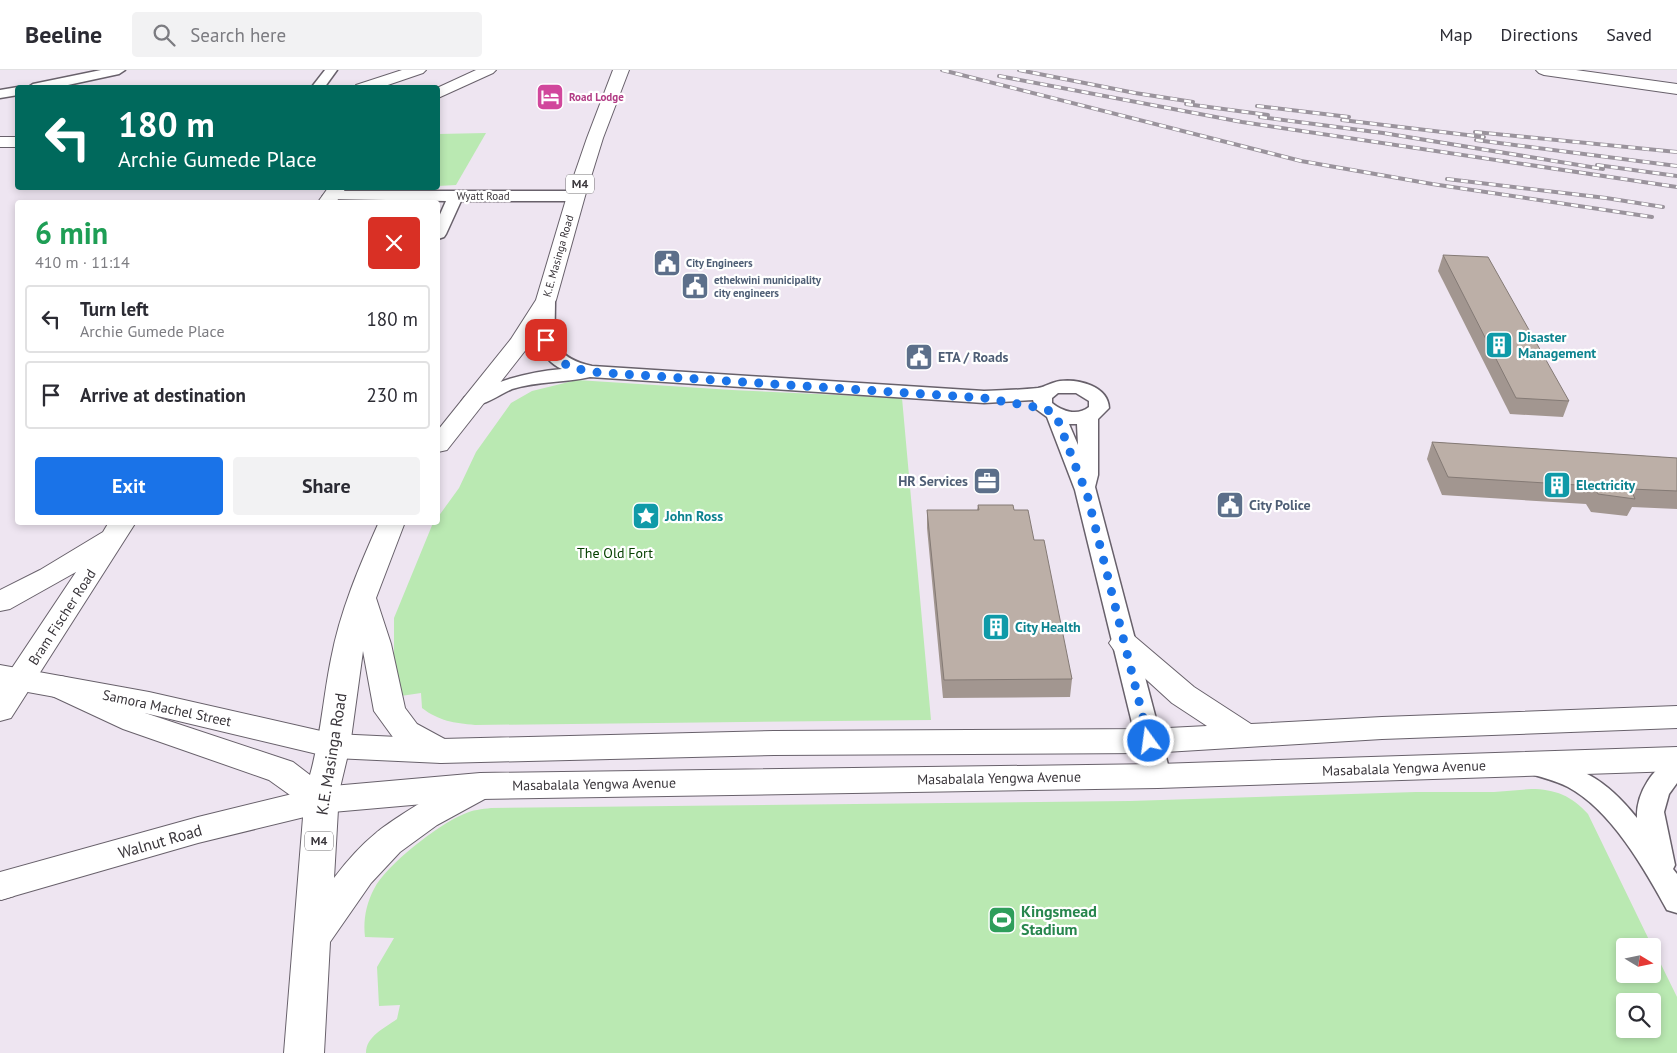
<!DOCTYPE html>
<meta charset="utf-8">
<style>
:root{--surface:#fff;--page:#f2f2f3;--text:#2b2b33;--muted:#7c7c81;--line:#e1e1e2;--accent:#1a73e8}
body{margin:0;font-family:"PT Sans",sans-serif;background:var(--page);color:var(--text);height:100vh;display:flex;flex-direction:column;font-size:19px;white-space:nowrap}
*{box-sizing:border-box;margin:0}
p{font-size:16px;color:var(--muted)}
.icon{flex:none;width:28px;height:28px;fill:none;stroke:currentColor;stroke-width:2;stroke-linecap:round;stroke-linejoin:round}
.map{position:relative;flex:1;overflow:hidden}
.details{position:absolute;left:15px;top:130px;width:425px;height:325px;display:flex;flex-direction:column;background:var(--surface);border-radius:5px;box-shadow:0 2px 8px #0003}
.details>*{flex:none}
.banner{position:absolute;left:15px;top:15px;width:425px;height:105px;border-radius:5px;box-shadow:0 2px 8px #0003;background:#00695c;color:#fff;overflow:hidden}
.needle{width:32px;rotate:100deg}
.controls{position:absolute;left:1616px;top:868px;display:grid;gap:10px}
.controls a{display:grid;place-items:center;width:45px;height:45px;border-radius:5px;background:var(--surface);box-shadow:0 2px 8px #0003;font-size:25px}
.pin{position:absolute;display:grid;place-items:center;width:42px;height:42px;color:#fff;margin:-21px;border-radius:10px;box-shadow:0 2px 8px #0006}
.me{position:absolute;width:55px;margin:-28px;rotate:346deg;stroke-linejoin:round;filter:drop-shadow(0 0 4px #0008)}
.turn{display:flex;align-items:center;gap:18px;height:105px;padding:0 20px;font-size:22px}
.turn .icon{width:65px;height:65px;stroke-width:2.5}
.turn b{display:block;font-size:35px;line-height:42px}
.round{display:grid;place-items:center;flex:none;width:52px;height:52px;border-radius:5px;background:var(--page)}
.headline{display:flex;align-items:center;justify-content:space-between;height:85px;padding:0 20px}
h1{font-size:30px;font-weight:700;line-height:38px;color:#1e9e55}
.cta{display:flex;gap:10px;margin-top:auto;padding:10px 20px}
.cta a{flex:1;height:58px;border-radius:5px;background:var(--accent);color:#fff;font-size:20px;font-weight:700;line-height:58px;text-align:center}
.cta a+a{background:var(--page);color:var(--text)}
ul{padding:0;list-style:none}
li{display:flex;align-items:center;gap:15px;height:68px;margin:0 10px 8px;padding:0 10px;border:2px solid var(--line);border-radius:5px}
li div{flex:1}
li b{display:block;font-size:19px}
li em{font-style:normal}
header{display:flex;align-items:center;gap:30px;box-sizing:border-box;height:70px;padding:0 25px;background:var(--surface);border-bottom:1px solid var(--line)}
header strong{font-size:24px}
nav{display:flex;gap:28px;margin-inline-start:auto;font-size:18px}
.search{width:350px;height:45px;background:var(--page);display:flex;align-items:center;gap:12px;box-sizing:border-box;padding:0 18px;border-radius:5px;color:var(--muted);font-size:19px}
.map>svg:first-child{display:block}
.green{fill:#bae9b2;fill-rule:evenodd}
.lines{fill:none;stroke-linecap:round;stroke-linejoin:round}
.minor-casing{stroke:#68616b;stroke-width:3}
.major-casing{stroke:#68616b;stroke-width:2}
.highway-casing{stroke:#68616b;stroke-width:2}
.minor{fill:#fff;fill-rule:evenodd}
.major{fill:#fff;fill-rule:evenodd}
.highway{fill:#fff;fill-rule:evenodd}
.rail-casing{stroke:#9a939c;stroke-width:4}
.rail{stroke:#fff;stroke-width:2.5;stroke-dasharray:7;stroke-linecap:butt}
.wall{fill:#a29690}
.building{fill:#bcafa7;stroke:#847a75}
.route{stroke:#1a73e8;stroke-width:9;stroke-dasharray:0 16.2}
.labels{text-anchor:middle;stroke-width:4.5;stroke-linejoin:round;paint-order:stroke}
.far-hotel-label{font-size:11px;font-weight:bold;fill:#b23c85;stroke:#fff;text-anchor:start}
.far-street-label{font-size:11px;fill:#39353a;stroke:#fff}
.far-service-label{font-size:11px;font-weight:bold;fill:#4e5e75;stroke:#fff;text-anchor:start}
.shield{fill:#fff;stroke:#747275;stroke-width:1}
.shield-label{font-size:12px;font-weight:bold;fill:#39353a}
.culture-label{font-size:14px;font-weight:bold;fill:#0d838f;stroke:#fff;text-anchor:start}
.service-label{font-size:14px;font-weight:bold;fill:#4e5e75;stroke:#fff;text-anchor:start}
.park-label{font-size:14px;fill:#064000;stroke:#fff}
.street-label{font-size:14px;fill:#39353a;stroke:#fff}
.near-street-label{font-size:16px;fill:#39353a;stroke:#fff}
.near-leisure-label{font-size:16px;font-weight:bold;fill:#27864d;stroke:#fff;text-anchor:start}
</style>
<header>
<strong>Beeline</strong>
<div class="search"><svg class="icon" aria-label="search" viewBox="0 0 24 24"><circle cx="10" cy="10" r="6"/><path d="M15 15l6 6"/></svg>Search here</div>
<nav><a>Map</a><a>Directions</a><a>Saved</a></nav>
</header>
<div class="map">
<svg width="1677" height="983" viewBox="0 0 1677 983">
<rect width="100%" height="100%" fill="#eee5f1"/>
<!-- green -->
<g class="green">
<path d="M486,63L456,115L438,116V64Z"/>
<path d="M577,310L732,320L902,328L931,650L475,655C454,653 439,651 422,638L421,623L394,627V548L433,453L438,452V447L459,418L476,382L511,333L532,321Z"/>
<path d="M1531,719C1555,719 1572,726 1588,744L1652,876H1625V904H1652V876L1677,927V983H366C366,966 385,958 397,949L400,935L379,936L377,897L394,868L365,867C363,851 366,834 374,819C386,795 439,754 464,744C472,740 482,739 491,738L1130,731L1416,722H1494ZM1625,931H1652V959H1625Z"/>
</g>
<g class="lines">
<!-- minor casing -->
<g class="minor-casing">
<g id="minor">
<path d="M101,0H125L119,4L54,18H27L33,14Z"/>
<path d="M325,0H337L324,18H311Z"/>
<path d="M18,17L19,18H18V25L0,28V20Z"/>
<path d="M331,121H576L581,123L584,126L581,129L576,131H461L446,164L444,167L438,169V149L446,131L326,129L323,126L326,123Z"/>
<path d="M546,225L552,226L555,230C555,268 549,286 592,296L984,321C1002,320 1021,320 1038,318C1045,317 1052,312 1060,311C1079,309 1108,316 1109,338L1098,349V405L1095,417L1171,706L1168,713L1158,716L1148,713L1145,706L1075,420L1047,347L1036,339L1033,330L984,333L590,307C564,313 538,311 512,319C498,325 481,339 465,335L462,331L465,327C496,311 527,302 562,299C534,287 537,256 537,230L540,226ZM1058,323H1076L1089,331V337C1078,346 1063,342 1052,333V328ZM1069,354H1077L1078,375Z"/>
<path d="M1534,685C1583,699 1604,707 1637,748C1636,723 1654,694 1677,687V713L1669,724L1664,742L1675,795L1673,799L1677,804V843L1667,840C1644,798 1611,740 1568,717C1555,710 1539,707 1525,702L1521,695L1525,688Z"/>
</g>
</g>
<!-- major casing -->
<g class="major-casing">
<g id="major">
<path d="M402,0H426L423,3L379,18H354L356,15Z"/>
<path d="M1536,0H1576L1677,14V24L1544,5L1539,3Z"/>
<rect x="0" y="67" width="18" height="10"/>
<path d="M1124,563L1134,566L1194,617L1251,654L1382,647L1677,636V658L1382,669L1149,683L774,685L441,693L334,688L149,644L0,617V595L149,622L334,664L441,669L774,661L1149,659L1207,656L1172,633L1114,580L1109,573L1114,566Z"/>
<path d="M1677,677V701L1158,718L480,729L321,743L198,773L0,830V802L198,747L321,717L480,703L1158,694Z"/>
</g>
</g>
<!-- highway casing -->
<g class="highway-casing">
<g id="highway">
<path d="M476,0H496L493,3L438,28L437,18Z"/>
<path d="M613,0H629L603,68L585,126L556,230L528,277L447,380L438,382V360L511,269L536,230L567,126L587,68Z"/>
<path d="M328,118H346L336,132H318Z"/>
<path d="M109,452H136L11,648L0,651V616L76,502L10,539L0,541V520L40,500L103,462Z"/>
<path d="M379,452H405L376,528L391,574L405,638L417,654L452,673L457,681L452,689L441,693L430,689L395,670L374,641L363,581L350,676L339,722L334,808C346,792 360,776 376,763C390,751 465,703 481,704C484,704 488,706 492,707L497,716L492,725L437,755L400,782L371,813L330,872L324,983H284L304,735L269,710L123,659L50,625L46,617L50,609L61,606L72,609L145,643L293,692L310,705C321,666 323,628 331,589C340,541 359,497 379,452Z"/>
<path d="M0,802L14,806L19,816L14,826L1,830Z"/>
</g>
</g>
<!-- minor -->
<use href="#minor" class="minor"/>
<!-- major -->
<use href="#major" class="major"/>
<!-- highway -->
<use href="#highway" class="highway"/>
<!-- rail casing -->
<g class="rail-casing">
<g id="rail">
<path d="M942,0L1301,91L1432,114L1652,147"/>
<path d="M1019,0L1135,23L1193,32"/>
<path d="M999,6L1242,52L1677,117"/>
<path d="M1186,34L1268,45"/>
<path d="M1257,36L1349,47"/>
<path d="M1260,47L1383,63L1603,99"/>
<path d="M1342,50L1484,67"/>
<path d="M1475,62L1677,82"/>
<path d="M1476,70L1677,96"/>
<path d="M1597,95L1677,106"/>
<path d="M1447,109L1606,128L1663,137"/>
</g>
</g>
<!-- rail -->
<use href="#rail" class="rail"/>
</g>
<!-- wall -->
<g class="wall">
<path d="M1443,185L1569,331L1563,347L1510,344L1438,201Z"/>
<path d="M1432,372L1677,388V439L1632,437L1627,446L1591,442L1586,434L1442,425L1427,389Z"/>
<path d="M978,435L1014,440L1034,470L1072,609L1070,627L943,628L927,458V440H977Z"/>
</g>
<!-- building -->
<g class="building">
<path d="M1443,185L1488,187L1569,331L1516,328Z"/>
<path d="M1432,372L1677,388V421L1631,419L1635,429L1598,424L1594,416L1448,407Z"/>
<path d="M978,435H1013L1014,440H1028L1034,470H1044L1072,609L944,610L927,440H979Z"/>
</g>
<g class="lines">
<!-- route -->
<path class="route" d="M546,270C553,294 570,297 592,302L984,328L1046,339L1056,345L1080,408L1086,420L1149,671"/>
</g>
<!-- icons -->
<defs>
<g id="hotel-square" transform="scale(1.4375)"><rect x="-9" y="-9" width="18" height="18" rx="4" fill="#d1479c" stroke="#fff"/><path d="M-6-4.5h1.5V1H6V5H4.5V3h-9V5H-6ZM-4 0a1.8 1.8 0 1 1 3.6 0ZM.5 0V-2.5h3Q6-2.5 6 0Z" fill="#fff"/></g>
<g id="civic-square" transform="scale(1.4375)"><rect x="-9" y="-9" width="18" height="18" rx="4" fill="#5c6f8a" stroke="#fff"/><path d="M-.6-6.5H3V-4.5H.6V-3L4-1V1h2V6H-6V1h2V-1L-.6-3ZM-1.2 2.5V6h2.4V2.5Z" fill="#fff"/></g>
<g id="building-square" transform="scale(1.4375)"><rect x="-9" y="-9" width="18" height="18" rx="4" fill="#0f9aa8" stroke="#fff"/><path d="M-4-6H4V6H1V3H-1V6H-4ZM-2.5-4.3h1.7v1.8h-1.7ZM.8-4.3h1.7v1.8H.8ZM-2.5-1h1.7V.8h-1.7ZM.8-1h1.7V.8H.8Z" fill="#fff"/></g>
<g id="office-square" transform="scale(1.4375)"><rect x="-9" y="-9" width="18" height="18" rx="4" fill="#5c6f8a" stroke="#fff"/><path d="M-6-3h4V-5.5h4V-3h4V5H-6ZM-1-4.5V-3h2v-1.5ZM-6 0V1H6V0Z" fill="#fff"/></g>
<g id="sight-square" transform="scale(1.4375)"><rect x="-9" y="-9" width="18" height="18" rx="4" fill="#0f9aa8" stroke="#fff"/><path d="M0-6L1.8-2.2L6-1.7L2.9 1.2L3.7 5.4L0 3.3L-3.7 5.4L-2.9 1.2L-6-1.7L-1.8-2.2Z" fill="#fff"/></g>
<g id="stadium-square" transform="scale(1.4375)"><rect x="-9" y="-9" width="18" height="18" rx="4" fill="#2e9e5b" stroke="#fff"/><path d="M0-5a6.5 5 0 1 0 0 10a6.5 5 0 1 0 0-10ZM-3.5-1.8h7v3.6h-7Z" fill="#fff"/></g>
</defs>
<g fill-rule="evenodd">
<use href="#hotel-square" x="550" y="27"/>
<use href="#civic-square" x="667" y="193"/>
<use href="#civic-square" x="695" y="216"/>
<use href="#building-square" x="1499" y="275"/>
<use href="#civic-square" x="919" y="287"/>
<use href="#office-square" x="987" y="411"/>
<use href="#building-square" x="1557" y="415"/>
<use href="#civic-square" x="1230" y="435"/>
<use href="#sight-square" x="646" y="446"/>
<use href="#building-square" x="996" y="557"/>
<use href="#stadium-square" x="1002" y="850"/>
</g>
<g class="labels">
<!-- far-hotel labels -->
<g class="far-hotel-label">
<text x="569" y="31">Road Lodge</text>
</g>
<!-- far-street labels -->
<g class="far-street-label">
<text x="483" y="130">Wyatt Road</text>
<text transform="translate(558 186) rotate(-74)" y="4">K.E. Masinga Road</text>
</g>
<!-- far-service labels -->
<g class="far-service-label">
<text x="686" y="197">City Engineers</text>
<text x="714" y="214">ethekwini municipality<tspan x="714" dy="13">city engineers</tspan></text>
</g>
<!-- shield labels -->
<g class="shield">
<rect x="566" y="104.5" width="28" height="19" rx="4"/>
<rect x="305" y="761.5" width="28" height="19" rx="4"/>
</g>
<g class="shield-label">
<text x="580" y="118">M4</text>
<text x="319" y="775">M4</text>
</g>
<!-- culture labels -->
<g class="culture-label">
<text x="1518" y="272">Disaster<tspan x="1518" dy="16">Management</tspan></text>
<text x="1576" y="420">Electricity</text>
<text x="665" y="451">John Ross</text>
<text x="1015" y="562">City Health</text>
</g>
<!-- service labels -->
<g class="service-label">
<text x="938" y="292">ETA / Roads</text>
<text x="968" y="416" text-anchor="end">HR Services</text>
<text x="1249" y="440">City Police</text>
</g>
<!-- park labels -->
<g class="park-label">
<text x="615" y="488">The Old Fort</text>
</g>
<!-- street labels -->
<g class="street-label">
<text transform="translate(62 547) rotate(-57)" y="5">Bram Fischer Road</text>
<text transform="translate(167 638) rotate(12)" y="5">Samora Machel Street</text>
<text transform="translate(1404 698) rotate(-2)" y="5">Masabalala Yengwa Avenue</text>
<text transform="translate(999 708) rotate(-1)" y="5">Masabalala Yengwa Avenue</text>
<text transform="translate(594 714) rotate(-1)" y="5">Masabalala Yengwa Avenue</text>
</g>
<!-- near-street labels -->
<g class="near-street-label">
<text transform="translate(331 684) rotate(-81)" y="6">K.E. Masinga Road</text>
<text transform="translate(160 771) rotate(-16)" y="6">Walnut Road</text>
</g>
<!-- near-leisure labels -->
<g class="near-leisure-label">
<text x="1021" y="847">Kingsmead<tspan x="1021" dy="18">Stadium</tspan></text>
</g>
</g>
</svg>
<div class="controls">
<a><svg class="needle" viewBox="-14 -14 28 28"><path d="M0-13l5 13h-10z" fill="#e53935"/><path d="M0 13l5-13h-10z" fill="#7c7c81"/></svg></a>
<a><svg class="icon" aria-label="search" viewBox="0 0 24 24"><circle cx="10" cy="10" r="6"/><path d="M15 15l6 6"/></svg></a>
</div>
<div class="pin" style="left:546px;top:270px;background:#d93025"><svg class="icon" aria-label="arrive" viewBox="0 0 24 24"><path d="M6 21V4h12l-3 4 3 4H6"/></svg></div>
<svg class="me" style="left:1149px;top:671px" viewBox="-20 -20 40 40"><circle r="17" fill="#1a73e8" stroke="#fff" stroke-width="3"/><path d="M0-11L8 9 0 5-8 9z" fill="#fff"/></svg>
<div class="banner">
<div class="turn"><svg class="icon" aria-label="left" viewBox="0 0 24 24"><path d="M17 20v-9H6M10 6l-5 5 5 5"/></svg><div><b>180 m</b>Archie Gumede Place</div></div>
</div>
<section class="details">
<div class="headline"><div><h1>6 min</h1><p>410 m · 11:14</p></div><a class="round" style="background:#d93025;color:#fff"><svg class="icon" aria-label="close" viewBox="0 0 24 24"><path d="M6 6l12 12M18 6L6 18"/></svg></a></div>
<ul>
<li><svg class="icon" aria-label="left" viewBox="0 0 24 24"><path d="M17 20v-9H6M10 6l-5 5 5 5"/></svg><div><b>Turn left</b><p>Archie Gumede Place</p></div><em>180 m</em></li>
<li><svg class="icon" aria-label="arrive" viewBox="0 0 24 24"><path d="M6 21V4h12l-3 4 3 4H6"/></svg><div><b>Arrive at destination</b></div><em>230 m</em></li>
</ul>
<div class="cta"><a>Exit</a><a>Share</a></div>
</section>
</div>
